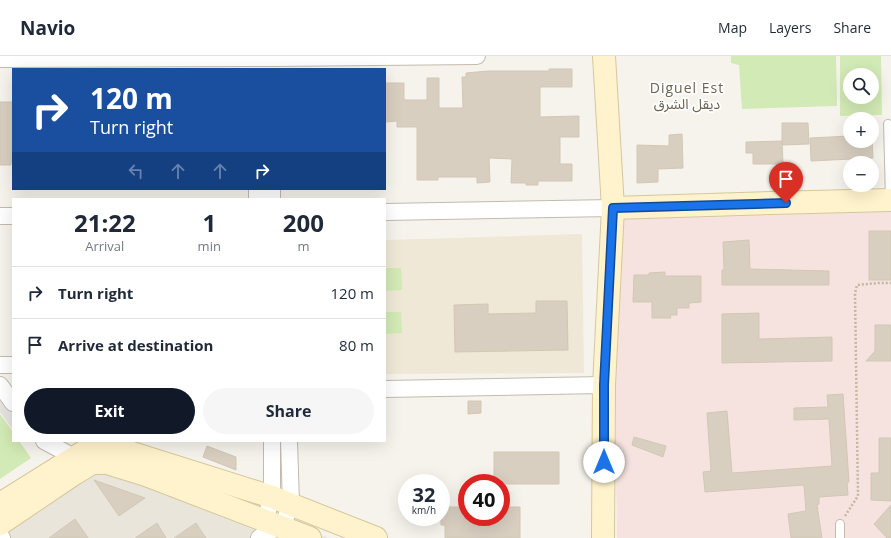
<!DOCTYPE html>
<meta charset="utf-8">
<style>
:root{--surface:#fff;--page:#f6f6f7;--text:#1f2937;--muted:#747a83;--line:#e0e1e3;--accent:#111827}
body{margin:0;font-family:"Open Sans","Noto Sans Arabic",sans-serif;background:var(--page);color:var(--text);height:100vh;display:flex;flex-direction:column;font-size:15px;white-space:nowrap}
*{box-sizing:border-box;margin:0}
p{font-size:13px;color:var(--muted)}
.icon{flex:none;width:22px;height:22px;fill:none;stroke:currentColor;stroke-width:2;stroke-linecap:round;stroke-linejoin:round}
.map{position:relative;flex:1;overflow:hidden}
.panel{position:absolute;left:12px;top:142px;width:374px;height:244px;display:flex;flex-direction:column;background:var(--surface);border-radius:0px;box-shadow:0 4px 16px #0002}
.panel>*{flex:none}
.hud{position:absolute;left:12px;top:12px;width:374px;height:122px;border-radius:0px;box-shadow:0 4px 16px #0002;background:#1a4fa0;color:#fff;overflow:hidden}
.controls{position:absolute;left:843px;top:12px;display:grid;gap:8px}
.controls a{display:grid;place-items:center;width:36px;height:36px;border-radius:50%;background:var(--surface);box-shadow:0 4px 16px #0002;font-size:20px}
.speed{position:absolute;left:398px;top:418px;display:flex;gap:8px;font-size:20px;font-weight:700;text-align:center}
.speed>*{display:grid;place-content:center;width:52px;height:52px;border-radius:50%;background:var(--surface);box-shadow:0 4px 16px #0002;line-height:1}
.speed small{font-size:10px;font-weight:400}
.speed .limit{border:6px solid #d22;background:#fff;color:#111}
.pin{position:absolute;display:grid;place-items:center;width:34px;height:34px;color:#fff;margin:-41px -17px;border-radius:50% 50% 50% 0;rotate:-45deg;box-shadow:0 0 4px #0007}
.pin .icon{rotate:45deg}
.me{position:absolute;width:44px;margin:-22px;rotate:0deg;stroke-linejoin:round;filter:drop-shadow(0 0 3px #0008)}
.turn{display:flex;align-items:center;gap:14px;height:84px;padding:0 12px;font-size:18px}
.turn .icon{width:52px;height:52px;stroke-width:2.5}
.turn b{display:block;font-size:28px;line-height:34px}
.lanes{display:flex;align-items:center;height:38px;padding:0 12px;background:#0003;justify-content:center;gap:20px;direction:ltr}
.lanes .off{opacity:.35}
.eta{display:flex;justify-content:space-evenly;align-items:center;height:68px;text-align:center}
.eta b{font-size:24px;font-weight:700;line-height:28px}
.primary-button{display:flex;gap:8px;margin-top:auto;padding:8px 12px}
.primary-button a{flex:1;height:46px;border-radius:24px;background:var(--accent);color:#fff;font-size:16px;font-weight:700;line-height:46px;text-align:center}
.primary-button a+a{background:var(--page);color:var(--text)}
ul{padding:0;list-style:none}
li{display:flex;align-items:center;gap:12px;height:52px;padding:0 12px;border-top:1px solid var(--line)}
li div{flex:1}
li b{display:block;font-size:15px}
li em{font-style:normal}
header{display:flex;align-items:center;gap:24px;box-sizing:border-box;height:56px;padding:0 20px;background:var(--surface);border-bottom:1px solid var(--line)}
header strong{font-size:19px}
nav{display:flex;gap:22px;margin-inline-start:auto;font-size:14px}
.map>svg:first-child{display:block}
.residential{fill:#eae5da}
.education{fill:#efe8d6}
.medical{fill:#f6e3e0}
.green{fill:#d2eab5;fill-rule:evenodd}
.parking{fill:#e5e3e0}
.building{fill:#d8cfc1;stroke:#d3c7b4}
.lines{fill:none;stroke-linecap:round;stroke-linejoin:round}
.lane-casing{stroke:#c2bbae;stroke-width:10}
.street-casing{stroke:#c2bbae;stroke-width:18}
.secondary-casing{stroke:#d6c79b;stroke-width:24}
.path{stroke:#c4b79f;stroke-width:2.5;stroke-dasharray:2 2;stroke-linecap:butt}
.lane{stroke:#fff;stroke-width:8}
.street{stroke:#fff;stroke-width:16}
.secondary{stroke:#fff3cd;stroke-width:22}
.route-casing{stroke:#114b97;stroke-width:10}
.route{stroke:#1a73e8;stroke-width:7}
.labels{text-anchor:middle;stroke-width:3.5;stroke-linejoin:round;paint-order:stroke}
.neighbourhood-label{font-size:14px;letter-spacing:1px;fill:#6e6250;stroke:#fff}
</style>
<header>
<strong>Navio</strong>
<nav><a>Map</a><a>Layers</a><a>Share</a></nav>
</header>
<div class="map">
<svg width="891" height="482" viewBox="0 0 891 482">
<rect width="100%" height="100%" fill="#f6f3ec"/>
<!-- residential -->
<path class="residential" d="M97,398L329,482H0Z"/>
<!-- education -->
<path class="education" d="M582,178L584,317L385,318V184Z"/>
<!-- medical -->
<path class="medical" d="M891,155V482H617L612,156Z"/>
<!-- green -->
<g class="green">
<path d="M731,0H836L837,50L742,53L739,9L731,7Z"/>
<path d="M840,0H881L882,59L840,60ZM850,19H872V41H850Z"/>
<path d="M385,212H401L402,234L385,235Z"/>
<path d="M385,256H401L402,277L385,278Z"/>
<path d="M0,358L13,376V385H19L31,402L0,423Z"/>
</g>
<!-- parking -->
<path class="parking" d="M0,336L13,354V374L0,356Z"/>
<!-- building -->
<g class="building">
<path d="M549,13H572V31H540V61L579,60V81H560V108H572V125H538V129H526V127H511L512,103L489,102L490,126L477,127V121H438V124H417V71H397V65L385,66V27H404V44H427V22H439V52H463L462,21H466V17L488,15H549Z"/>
<path d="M0,46H13V106H11V109H0Z"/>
<path d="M782,67H808L809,88L782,89Z"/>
<path d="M682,78L683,112L658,113V126L637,127V89L669,90V79Z"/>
<path d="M850,80V85H872V82L873,102L811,105L810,82Z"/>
<path d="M782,85L783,108H753V97H746V86Z"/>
<rect x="869" y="175" width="22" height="49"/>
<path d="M749,184L750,213L829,215V229H722V214H724L723,186Z"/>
<path d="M665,216V220H701V246L689,247V252H677V259H670L671,262H652V246H633L634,219H649V217Z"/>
<path d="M536,245H567L568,294L455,296L454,249L488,248V258L536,257Z"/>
<path d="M759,257V283L832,281V305L722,307V258Z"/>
<path d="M875,269H891V305H866L875,295Z"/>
<path d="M843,338L849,426H847L848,439L819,441V448L817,449L822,482H791L788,458L806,455L804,429L705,436L703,416L711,415L707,357L727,355L732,417L832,410L829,363L794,364V352L828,351L827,339Z"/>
<path d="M468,345H481V357L468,358Z"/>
<path d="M634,381L666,390L663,401L632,389Z"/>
<path d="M879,382H891V445L871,444V417H879Z"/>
<path d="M207,390L236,401V414L203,401Z"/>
<path d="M494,396H559V428H501V427H497V424H494Z"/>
<path d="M94,424L145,442L119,460Z"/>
<path d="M891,449V482H887L874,468Z"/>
<path d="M441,451H467V461H501V451H520V482H445V469H441Z"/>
<path d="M75,463L88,482H49Z"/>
<path d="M157,467L166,482H135Z"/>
<path d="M196,467L206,482H174Z"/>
</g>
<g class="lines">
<!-- lane casing -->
<g class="lane-casing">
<g id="lane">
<path d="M888,68L890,144"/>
<path d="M840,482V468"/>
</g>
</g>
<!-- street casing -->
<g class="street-casing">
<g id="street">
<path d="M0,3L254,2H274L477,0"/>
<path d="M257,133V143"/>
<path d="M272,143V133"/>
<path d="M385,156L613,152"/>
<path d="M0,160H13"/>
<path d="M0,309H13"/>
<path d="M0,329L13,347"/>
<path d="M385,333L604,329"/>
<path d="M44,385L74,401"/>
<path d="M266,475L265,464L272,441V385"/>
<path d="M0,479L2,482"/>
<path d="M259,482L267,476L282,471L291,448L289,385"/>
</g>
</g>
<!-- secondary casing -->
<g class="secondary-casing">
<g id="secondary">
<path d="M613,152L771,147L891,144"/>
<path d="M0,448L88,393L110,390L272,441L376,482"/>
<path d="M0,468L74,418L92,407H107L146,419L310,482"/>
<path d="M603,482L604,329L613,152L604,0"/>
</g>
</g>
<!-- path -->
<path class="path" d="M845,460L858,440L855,237L857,229L878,227H891"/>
<!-- lane -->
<use href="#lane" class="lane"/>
<!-- street -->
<use href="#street" class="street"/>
<!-- secondary -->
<use href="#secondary" class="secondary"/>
</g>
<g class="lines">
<!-- route casing -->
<g class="route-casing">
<path id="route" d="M604,406V329L613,152L786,147"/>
</g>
<!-- route -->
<use href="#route" class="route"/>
</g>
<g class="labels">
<!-- neighbourhood labels -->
<g class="neighbourhood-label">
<text x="687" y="37">Diguel Est<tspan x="687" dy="16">ديقل الشرق</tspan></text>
</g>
</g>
</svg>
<div class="controls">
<a><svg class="icon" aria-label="search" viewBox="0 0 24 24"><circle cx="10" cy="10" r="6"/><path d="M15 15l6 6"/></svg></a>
<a>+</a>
<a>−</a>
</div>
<div class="speed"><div>32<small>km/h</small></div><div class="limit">40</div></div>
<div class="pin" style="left:786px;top:147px;background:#d93025"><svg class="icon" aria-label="arrive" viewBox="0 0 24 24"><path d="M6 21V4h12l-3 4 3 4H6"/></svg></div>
<svg class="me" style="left:604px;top:406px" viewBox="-20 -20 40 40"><circle r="19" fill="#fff"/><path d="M0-13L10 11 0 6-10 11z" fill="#1a73e8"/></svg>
<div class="hud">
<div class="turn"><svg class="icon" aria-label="right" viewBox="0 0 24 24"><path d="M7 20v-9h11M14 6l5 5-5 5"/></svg><div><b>120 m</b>Turn right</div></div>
<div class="lanes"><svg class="icon off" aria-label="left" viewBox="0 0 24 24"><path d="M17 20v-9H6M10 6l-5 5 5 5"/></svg><svg class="icon off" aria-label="ahead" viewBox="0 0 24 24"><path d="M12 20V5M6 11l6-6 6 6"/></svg><svg class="icon off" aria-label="ahead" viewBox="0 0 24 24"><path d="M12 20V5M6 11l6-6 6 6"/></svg><svg class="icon" aria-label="right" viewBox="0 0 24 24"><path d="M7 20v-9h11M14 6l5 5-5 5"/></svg></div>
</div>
<section class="panel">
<div class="eta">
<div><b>21:22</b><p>Arrival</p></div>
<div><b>1</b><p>min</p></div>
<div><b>200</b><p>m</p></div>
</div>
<ul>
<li><svg class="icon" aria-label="right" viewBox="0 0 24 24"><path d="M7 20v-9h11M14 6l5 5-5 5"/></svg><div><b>Turn right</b></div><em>120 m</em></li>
<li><svg class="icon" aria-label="arrive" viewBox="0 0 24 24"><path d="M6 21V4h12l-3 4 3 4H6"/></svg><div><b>Arrive at destination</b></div><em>80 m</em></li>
</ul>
<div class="primary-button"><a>Exit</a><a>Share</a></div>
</section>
</div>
